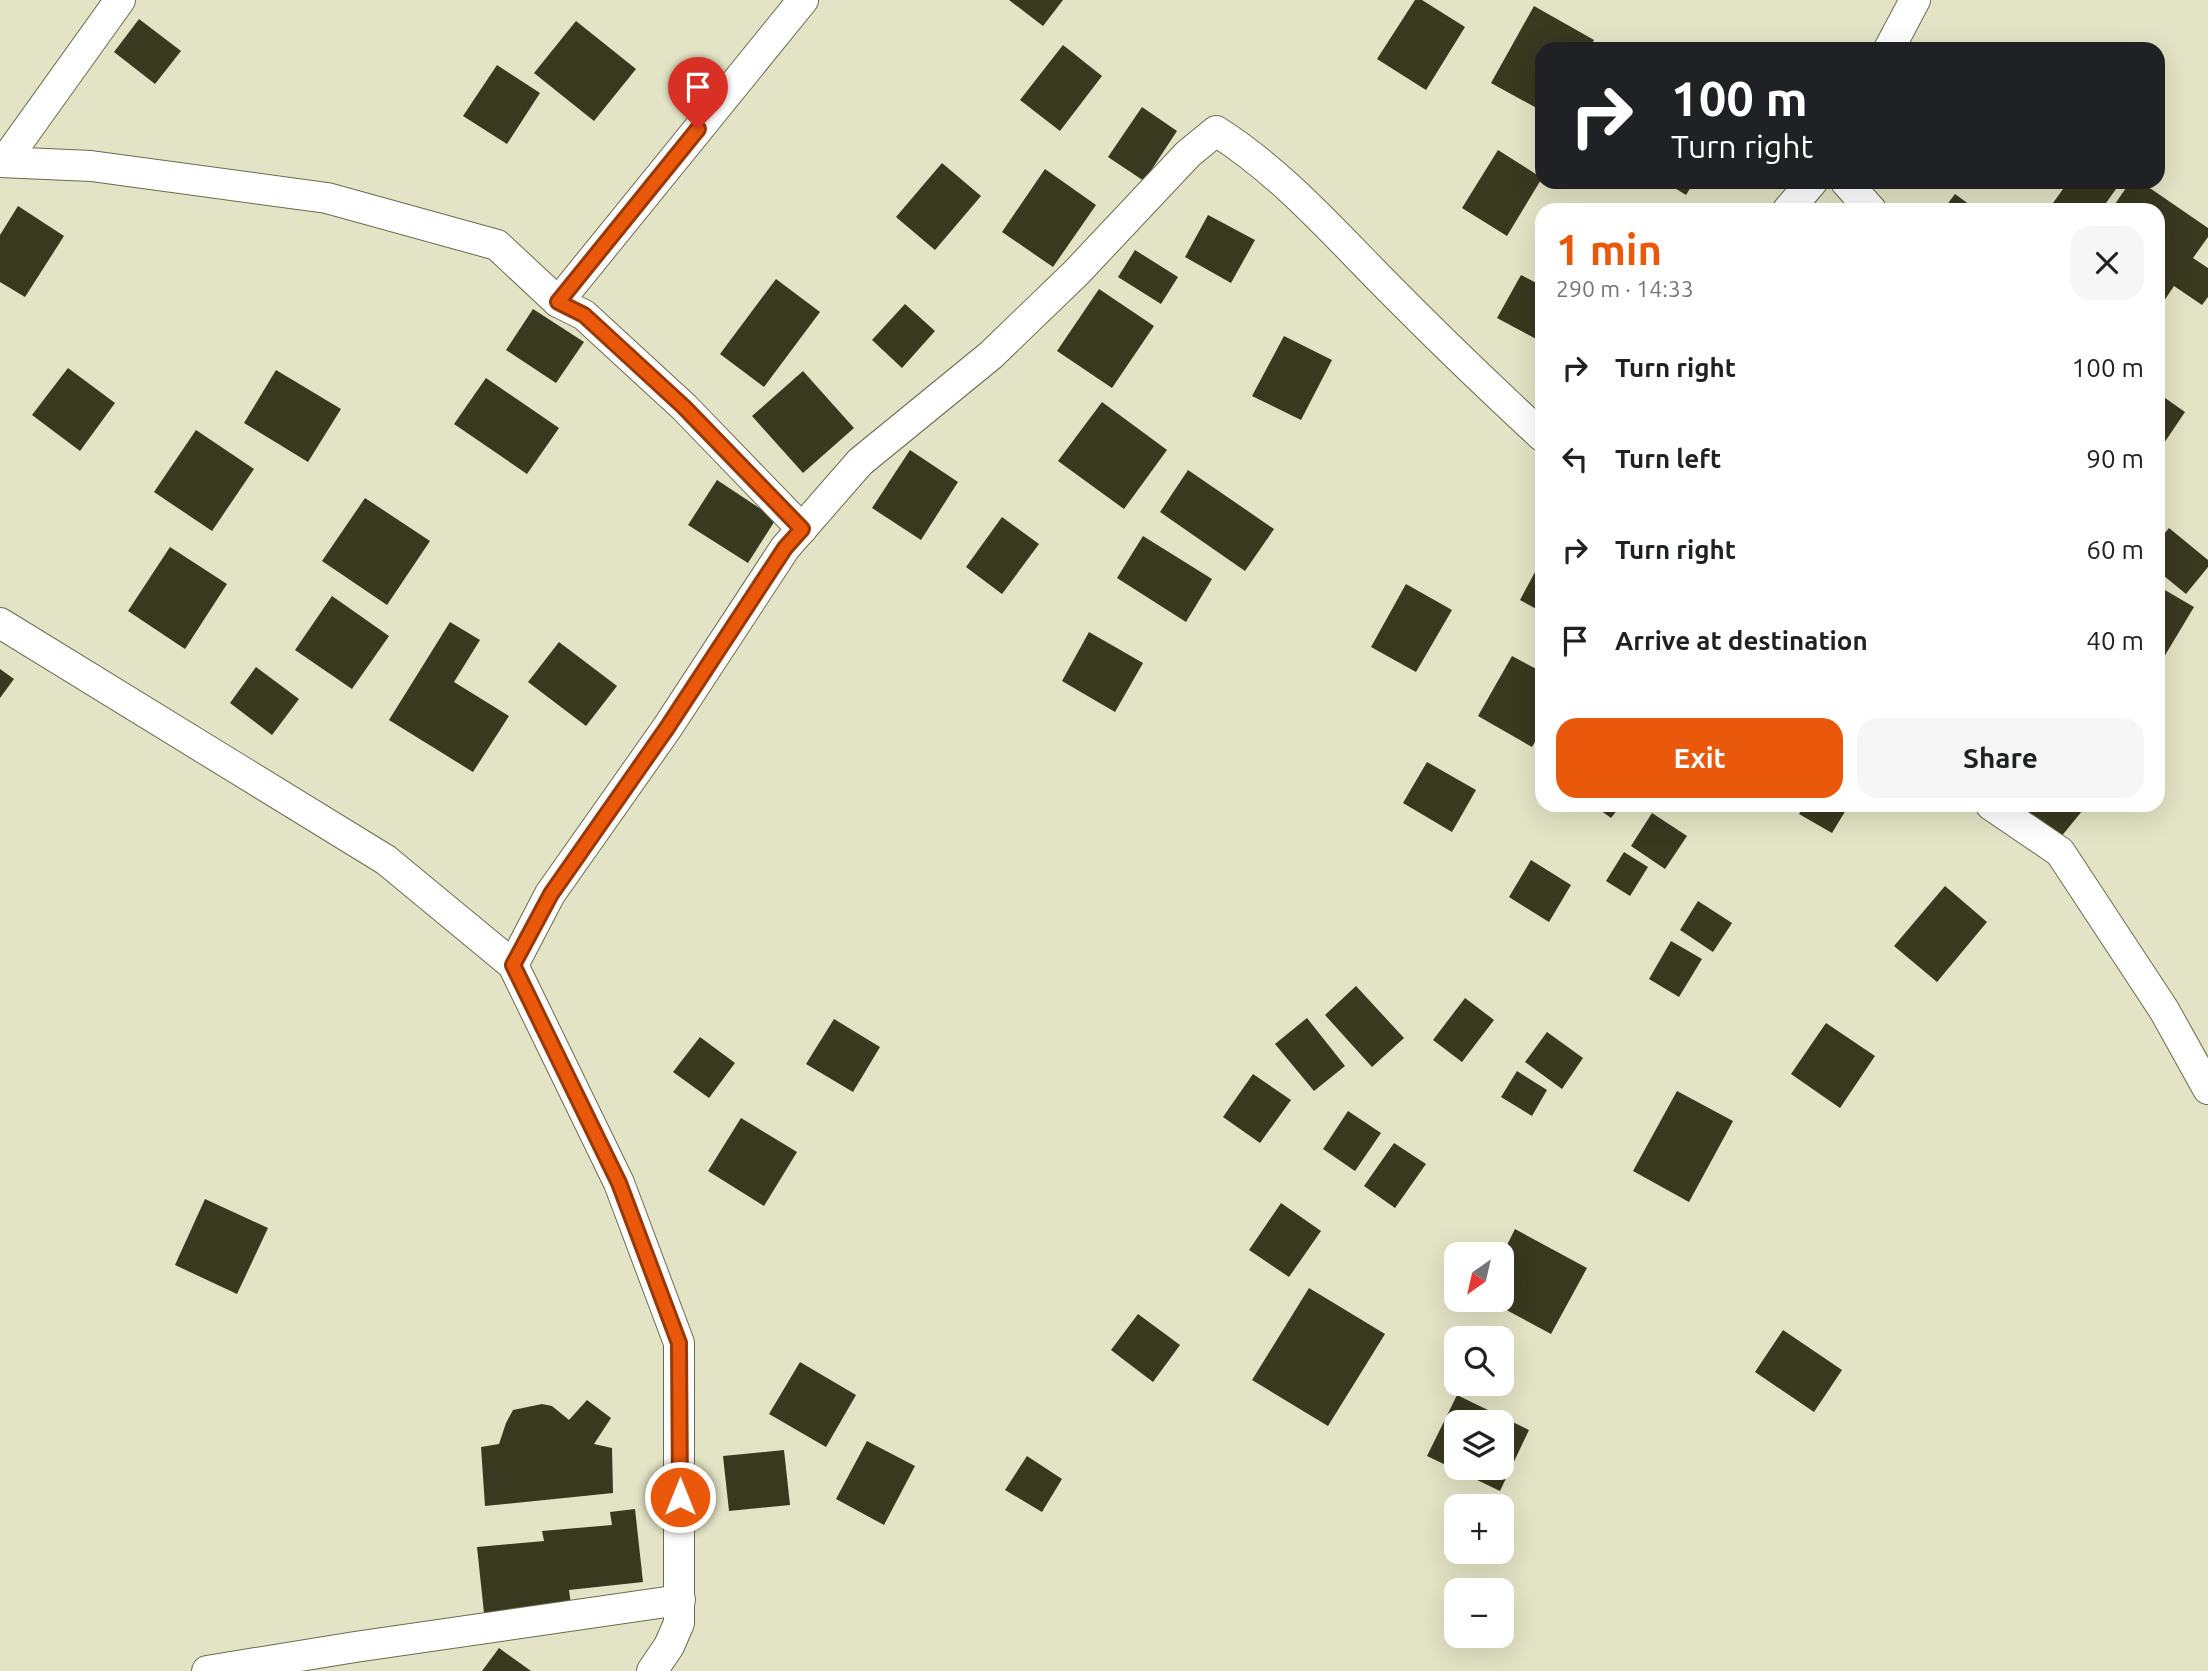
<!DOCTYPE html>
<meta charset="utf-8">
<style>
:root{--surface:#fff;--page:#f6f6f6;--text:#202124;--muted:#757577;--accent:#ea580c}
body{margin:0;font-family:Ubuntu,sans-serif;background:var(--page);color:var(--text);height:100vh;display:flex;flex-direction:column;font-size:26px;white-space:nowrap}
*{box-sizing:border-box;margin:0}
p{font-size:23px;color:var(--muted)}
.icon{flex:none;width:38px;height:38px;fill:none;stroke:currentColor;stroke-width:2;stroke-linecap:round;stroke-linejoin:round}
.map{position:relative;flex:1;overflow:hidden}
.details{position:absolute;left:1535px;top:203px;width:630px;height:609px;display:flex;flex-direction:column;background:var(--surface);border-radius:21px;box-shadow:0 7px 28px #0002}
.details>*{flex:none}
.guide{position:absolute;left:1535px;top:42px;width:630px;height:147px;border-radius:21px;box-shadow:0 7px 28px #0002;background:#202124;color:#fff;overflow:hidden}
.needle{width:46px;rotate:214deg}
.fabs{position:absolute;left:1444px;top:1242px;display:grid;gap:14px}
.fabs a{display:grid;place-items:center;width:70px;height:70px;border-radius:14px;background:var(--surface);box-shadow:0 7px 28px #0002;font-size:35px}
.pin{position:absolute;display:grid;place-items:center;width:60px;height:60px;color:#fff;margin:-72px -30px;border-radius:50% 50% 50% 0;rotate:-45deg;box-shadow:0 0 7px #0007}
.pin .icon{rotate:45deg}
.me{position:absolute;width:77px;margin:-38px;rotate:0deg;stroke-linejoin:round;filter:drop-shadow(0 0 5px #0008)}
.turn{display:flex;align-items:center;gap:24px;height:147px;padding:0 21px;font-size:32px}
.turn .icon{width:91px;height:91px;stroke-width:2.5}
.turn b{display:block;font-size:49px;line-height:60px}
.round{display:grid;place-items:center;flex:none;width:74px;height:74px;border-radius:21px;background:var(--page)}
.head{display:flex;align-items:center;justify-content:space-between;height:119px;padding:0 21px}
h1{font-size:42px;font-weight:700;line-height:52px;color:var(--accent)}
.action{display:flex;gap:14px;margin-top:auto;padding:14px 21px}
.action a{flex:1;height:80px;border-radius:21px;background:var(--accent);color:#fff;font-size:28px;font-weight:700;line-height:80px;text-align:center}
.action a+a{background:var(--page);color:var(--text)}
ul{padding:0;list-style:none}
li{display:flex;align-items:center;gap:21px;height:91px;padding:0 21px}
li div{flex:1}
li b{display:block;font-size:26px}
li em{font-style:normal}
.map>svg:first-child{display:block}
.building{fill:#393920;fill-rule:evenodd}
.lines{fill:none;stroke-linecap:round;stroke-linejoin:round}
.street-casing{stroke:#6b6b51;stroke-width:32}
.street{stroke:#fff;stroke-width:30}
.route-casing{stroke:#983908;stroke-width:18}
.route{stroke:#ea580c;stroke-width:12}
</style>
<div class="map">
<svg width="2208" height="1671" viewBox="0 0 2208 1671">
<rect width="100%" height="100%" fill="#e3e3c5"/>
<!-- building -->
<g class="building">
<path d="M1009,0H1063L1043,26Z"/>
<path d="M1415,0H1422L1465,27L1426,90L1377,59Z"/>
<path d="M1534,6L1594,40L1589,49H1542V111L1491,83Z"/>
<path d="M139,19L181,51L155,84L114,52Z"/>
<path d="M576,21L636,69L594,121L534,73Z"/>
<path d="M1063,45L1102,76L1060,131L1020,100Z"/>
<path d="M497,65L540,93L507,144L463,116Z"/>
<path d="M1142,107L1177,131L1144,181L1108,157Z"/>
<path d="M1498,150L1542,178L1507,236L1462,208Z"/>
<path d="M942,163L981,196L935,250L896,217Z"/>
<path d="M1045,169L1096,205L1053,267L1002,232Z"/>
<path d="M1665,182H1694L1686,195Z"/>
<path d="M2068,182H2121L2101,210H2048Z"/>
<path d="M2130,182H2141L2208,228V237L2193,258L2208,268V297L2202,305L2174,286L2158,310V210H2111Z"/>
<path d="M1955,194L1977,210H1943Z"/>
<path d="M18,206L64,236L25,297L0,282V235Z"/>
<path d="M1208,215L1255,240L1231,283L1185,257Z"/>
<path d="M1135,250L1178,277L1161,304L1118,277Z"/>
<path d="M1521,275L1542,286V342L1497,318Z"/>
<path d="M776,279L820,312L764,387L720,354Z"/>
<path d="M1099,289L1154,326L1112,388L1057,351Z"/>
<path d="M905,304L935,331L902,368L872,340Z"/>
<path d="M533,309L584,342L556,383L506,350Z"/>
<path d="M1284,336L1332,360L1301,420L1252,396Z"/>
<path d="M68,368L115,403L80,451L32,415Z"/>
<path d="M276,370L341,409L308,462L244,423Z"/>
<path d="M803,371L854,428L803,473L752,416Z"/>
<path d="M486,378L559,428L527,474L454,424Z"/>
<path d="M2158,393L2185,412L2158,452Z"/>
<path d="M1102,402L1167,450L1124,509L1058,461Z"/>
<path d="M196,430L254,469L212,531L154,492Z"/>
<path d="M910,450L958,482L921,540L872,508Z"/>
<path d="M1188,470L1274,529L1245,571L1160,512Z"/>
<path d="M717,480L776,519L748,563L688,525Z"/>
<path d="M365,498L430,541L387,605L322,561Z"/>
<path d="M1002,517L1039,544L1002,594L966,567Z"/>
<path d="M2169,528L2208,560V567L2186,594L2158,571V541Z"/>
<path d="M1143,536L1212,579L1186,622L1117,578Z"/>
<path d="M170,547L227,584L185,649L128,611Z"/>
<path d="M1542,559V612L1520,600Z"/>
<path d="M1406,584L1452,610L1416,672L1371,647Z"/>
<path d="M2158,586L2194,607L2158,667Z"/>
<path d="M332,596L389,636L352,689L295,650Z"/>
<path d="M450,622L480,640L454,682L509,716L473,772L389,720Z"/>
<path d="M1089,632L1143,663L1115,712L1062,681Z"/>
<path d="M559,642L617,686L586,726L528,682Z"/>
<path d="M1512,656L1542,672V730L1532,747L1478,716Z"/>
<path d="M256,667L299,699L272,735L230,703Z"/>
<path d="M0,669L14,679L0,698Z"/>
<path d="M1427,762L1476,790L1452,832L1403,803Z"/>
<path d="M1593,805H1621L1611,818Z"/>
<path d="M1805,805H1849L1832,833L1799,814Z"/>
<path d="M2020,805H2087L2060,838Z"/>
<path d="M1652,813L1687,836L1665,869L1631,846Z"/>
<path d="M1624,852L1648,867L1630,896L1606,881Z"/>
<path d="M1531,860L1571,885L1549,922L1509,897Z"/>
<path d="M1945,886L1987,922L1937,982L1894,946Z"/>
<path d="M1698,901L1732,923L1713,952L1680,930Z"/>
<path d="M1671,941L1702,959L1679,997L1649,979Z"/>
<path d="M1356,986L1404,1038L1372,1067L1325,1015Z"/>
<path d="M1465,998L1494,1020L1462,1062L1433,1040Z"/>
<path d="M1307,1018L1345,1066L1314,1091L1275,1044Z"/>
<path d="M834,1019L880,1047L853,1092L806,1064Z"/>
<path d="M1826,1023L1875,1056L1840,1108L1791,1074Z"/>
<path d="M1547,1032L1583,1058L1562,1089L1525,1062Z"/>
<path d="M700,1037L735,1063L709,1098L673,1072Z"/>
<path d="M1517,1071L1547,1090L1532,1116L1501,1097Z"/>
<path d="M1253,1074L1291,1100L1260,1143L1223,1117Z"/>
<path d="M1677,1091L1733,1121L1689,1202L1633,1171Z"/>
<path d="M1348,1111L1381,1133L1355,1171L1323,1149Z"/>
<path d="M741,1118L797,1152L764,1206L708,1171Z"/>
<path d="M1394,1143L1426,1164L1395,1208L1364,1186Z"/>
<path d="M205,1199L268,1228L237,1294L175,1265Z"/>
<path d="M1281,1203L1321,1231L1289,1277L1249,1250Z"/>
<path d="M1515,1229L1587,1268L1551,1334L1488,1300H1502V1255Z"/>
<path d="M1309,1288L1385,1334L1328,1426L1252,1380Z"/>
<path d="M1138,1314L1180,1345L1153,1382L1111,1350Z"/>
<path d="M1783,1330L1842,1370L1814,1412L1755,1372Z"/>
<path d="M800,1362L856,1395L826,1447L769,1414Z"/>
<path d="M1457,1395L1529,1430L1500,1491L1427,1456ZM1456,1423H1502V1468H1456Z"/>
<path d="M587,1400L611,1418L594,1444L612,1448L613,1493L485,1506L481,1447L499,1444L506,1423L513,1410L542,1404L552,1406L569,1420Z"/>
<path d="M867,1441L915,1466L884,1525L836,1499Z"/>
<path d="M784,1450L790,1505L729,1511L723,1456Z"/>
<path d="M1027,1456L1062,1479L1042,1512L1005,1490Z"/>
<path d="M635,1509L643,1582L569,1590L571,1605L484,1613L477,1547L544,1541L542,1531L612,1525L610,1512Z"/>
<path d="M499,1648L531,1671H482Z"/>
</g>
<g class="lines">
<!-- street casing -->
<g class="street-casing">
<g id="street">
<path d="M1889,49L1915,0"/>
<path d="M0,162L91,166L327,198L497,245L558,302L584,315L684,407L802,529"/>
<path d="M4,162L120,0"/>
<path d="M1846,182L1871,210"/>
<path d="M1788,210L1812,182"/>
<path d="M558,302L803,0"/>
<path d="M0,623L386,860L513,965L619,1183L679,1343V1623L669,1646L652,1671"/>
<path d="M1991,805L2060,852L2164,1010L2208,1089"/>
<path d="M513,965L550,894L667,728L785,548L860,462L991,355L1076,273L1188,154L1216,131C1279,171 1329,227 1381,280C1434,334 1487,385 1542,436"/>
<path d="M207,1671L355,1647L680,1600"/>
</g>
</g>
<!-- street -->
<use href="#street" class="street"/>
</g>
<g class="lines">
<!-- route casing -->
<g class="route-casing">
<path id="route" d="M680,1497L679,1343L619,1183L513,965L551,894L667,728L785,548L802,529L684,407L584,315L558,302L698,129"/>
</g>
<!-- route -->
<use href="#route" class="route"/>
</g>
</svg>
<div class="fabs">
<a><svg class="needle" viewBox="-14 -14 28 28"><path d="M0-13l5 13h-10z" fill="#e53935"/><path d="M0 13l5-13h-10z" fill="#757577"/></svg></a>
<a><svg class="icon" aria-label="search" viewBox="0 0 24 24"><circle cx="10" cy="10" r="6"/><path d="M15 15l6 6"/></svg></a>
<a><svg class="icon" aria-label="layers" viewBox="0 0 24 24"><path d="M12 4l9 5-9 5-9-5zM3 14l9 5 9-5"/></svg></a>
<a>+</a>
<a>−</a>
</div>
<div class="pin" style="left:698px;top:129px;background:#d93025"><svg class="icon" aria-label="arrive" viewBox="0 0 24 24"><path d="M6 21V4h12l-3 4 3 4H6"/></svg></div>
<svg class="me" style="left:680px;top:1497px" viewBox="-20 -20 40 40"><circle r="17" fill="#ea580c" stroke="#fff" stroke-width="3"/><path d="M0-11L8 9 0 5-8 9z" fill="#fff"/></svg>
<div class="guide">
<div class="turn"><svg class="icon" aria-label="right" viewBox="0 0 24 24"><path d="M7 20v-9h11M14 6l5 5-5 5"/></svg><div><b>100 m</b>Turn right</div></div>
</div>
<section class="details">
<div class="head"><div><h1>1 min</h1><p>290 m · 14:33</p></div><a class="round"><svg class="icon" aria-label="close" viewBox="0 0 24 24"><path d="M6 6l12 12M18 6L6 18"/></svg></a></div>
<ul>
<li><svg class="icon" aria-label="right" viewBox="0 0 24 24"><path d="M7 20v-9h11M14 6l5 5-5 5"/></svg><div><b>Turn right</b></div><em>100 m</em></li>
<li><svg class="icon" aria-label="left" viewBox="0 0 24 24"><path d="M17 20v-9H6M10 6l-5 5 5 5"/></svg><div><b>Turn left</b></div><em>90 m</em></li>
<li><svg class="icon" aria-label="right" viewBox="0 0 24 24"><path d="M7 20v-9h11M14 6l5 5-5 5"/></svg><div><b>Turn right</b></div><em>60 m</em></li>
<li><svg class="icon" aria-label="arrive" viewBox="0 0 24 24"><path d="M6 21V4h12l-3 4 3 4H6"/></svg><div><b>Arrive at destination</b></div><em>40 m</em></li>
</ul>
<div class="action"><a>Exit</a><a>Share</a></div>
</section>
</div>
